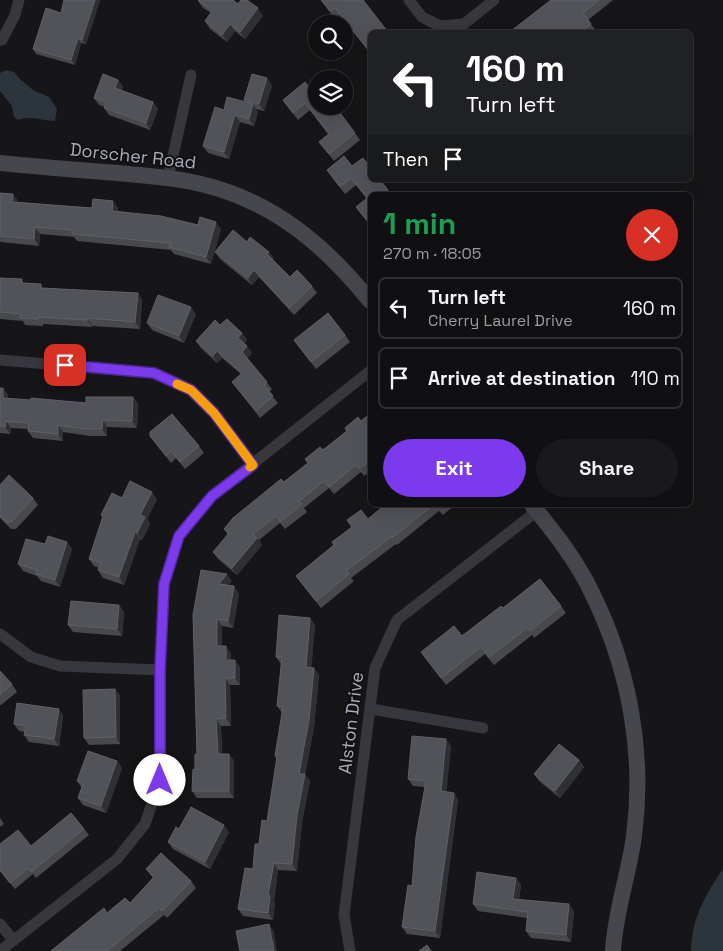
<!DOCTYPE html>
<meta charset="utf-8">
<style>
:root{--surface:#101012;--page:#19191b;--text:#f1f3f6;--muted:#9c9d9f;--line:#303032;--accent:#7c3aed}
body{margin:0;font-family:"Space Grotesk",sans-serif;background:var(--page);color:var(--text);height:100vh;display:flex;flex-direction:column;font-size:19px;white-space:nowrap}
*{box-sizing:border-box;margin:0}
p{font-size:16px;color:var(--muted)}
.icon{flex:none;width:28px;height:28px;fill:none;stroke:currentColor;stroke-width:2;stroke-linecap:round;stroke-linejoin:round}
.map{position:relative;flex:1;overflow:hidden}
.sheet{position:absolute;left:368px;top:192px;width:325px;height:315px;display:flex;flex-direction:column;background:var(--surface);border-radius:8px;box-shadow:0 5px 20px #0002,0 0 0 1px var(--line)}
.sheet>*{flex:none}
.hud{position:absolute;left:368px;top:30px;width:325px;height:152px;border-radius:8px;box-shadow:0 5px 20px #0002,0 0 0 1px var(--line);background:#202124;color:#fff;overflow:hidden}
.buttons{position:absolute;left:308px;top:15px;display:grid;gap:10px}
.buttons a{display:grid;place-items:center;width:45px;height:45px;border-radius:50%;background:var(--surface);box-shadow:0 5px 20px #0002,0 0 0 1px var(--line);font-size:25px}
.pin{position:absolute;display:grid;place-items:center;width:42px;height:42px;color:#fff;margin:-21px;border-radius:10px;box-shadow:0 2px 8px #0006}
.me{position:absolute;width:55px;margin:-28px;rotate:0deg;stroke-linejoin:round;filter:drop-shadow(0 0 4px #0008)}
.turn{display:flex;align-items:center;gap:18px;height:105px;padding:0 15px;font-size:22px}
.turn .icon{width:65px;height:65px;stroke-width:2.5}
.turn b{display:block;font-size:35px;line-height:42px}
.then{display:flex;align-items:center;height:48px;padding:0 15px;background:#0003;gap:10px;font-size:19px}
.round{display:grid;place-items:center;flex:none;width:52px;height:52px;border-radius:26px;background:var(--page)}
.headline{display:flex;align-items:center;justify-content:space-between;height:85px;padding:0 15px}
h1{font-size:30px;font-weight:800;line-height:38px;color:#1e9e55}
.primary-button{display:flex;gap:10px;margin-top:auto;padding:10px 15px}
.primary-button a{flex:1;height:58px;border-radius:30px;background:var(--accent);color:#fff;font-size:20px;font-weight:800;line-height:58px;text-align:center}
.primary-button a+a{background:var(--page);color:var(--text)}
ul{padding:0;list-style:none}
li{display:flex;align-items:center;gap:15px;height:62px;margin:0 10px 8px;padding:0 5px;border:2px solid var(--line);border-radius:8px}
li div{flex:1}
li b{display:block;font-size:19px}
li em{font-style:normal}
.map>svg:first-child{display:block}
.water{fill:#2c353c}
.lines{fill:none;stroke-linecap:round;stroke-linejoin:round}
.street{stroke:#37383d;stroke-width:11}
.secondary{stroke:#45474d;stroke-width:16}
.wall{fill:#47494d}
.shaded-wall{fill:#2f3033}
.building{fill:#525359;stroke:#5f6168}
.route-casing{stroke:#51269a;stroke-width:12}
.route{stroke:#7c3aed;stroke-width:9}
.slow{stroke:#f59e0b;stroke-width:9}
.labels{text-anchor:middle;stroke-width:4;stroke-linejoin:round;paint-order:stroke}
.street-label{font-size:18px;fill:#a8adb8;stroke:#111113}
</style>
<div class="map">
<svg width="723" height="951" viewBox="0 0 723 951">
<rect width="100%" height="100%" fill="#161618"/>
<!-- water -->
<g class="water">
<path d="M6,70L14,72L21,80L33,90L49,97L57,109L55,121C41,121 32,115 18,120L14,117L12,106L0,91V73Z"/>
<path d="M723,869V951H691C691,920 706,893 723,869Z"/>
</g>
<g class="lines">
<!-- street -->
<g class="street">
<path d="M409,0L422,17L440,26L464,24L494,0"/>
<path d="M0,40H2L15,15L19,0"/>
<path d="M168,178L191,75"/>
<path d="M0,360L154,373L191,390L214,413L253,465"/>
<path d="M0,634L31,657L60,666L160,670"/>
<path d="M371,709L483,728"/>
<path d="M0,924L13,940"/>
<path d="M0,951L117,859L145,824L160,780V670L164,584L179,536L212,496L370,371"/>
<path d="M350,951L344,915L375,668L397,620L537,511"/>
</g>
<!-- secondary -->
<g class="secondary">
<path d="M0,163C39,167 79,170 118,173C146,176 174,177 201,184C273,201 325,245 370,301"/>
<path d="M532,505C554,532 577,561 592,593C629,668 645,752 634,836C629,874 615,912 613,951"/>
</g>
</g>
<!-- wall -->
<g class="wall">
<path d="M64,0H100L86,44L81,43L75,65L36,54L33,49L61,13Z"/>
<path d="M321,0H363L370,32V53L340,15L335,19Z"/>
<path d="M551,0H613L588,20L596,31L594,32H512Z"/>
<path d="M198,1L238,4L263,16L245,39L235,31L227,42L210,29L205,21L211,13L203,8Z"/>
<path d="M267,78L272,86L264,111L256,109L258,112L254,126L240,122L229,159L208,153L203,146L224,110L246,102L244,100Z"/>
<path d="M118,80L123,87L121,91L153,102L158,109L150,130L109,115L104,108L105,107L99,105L94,98Z"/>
<path d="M315,95L355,133L360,140L334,161L319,142L328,134L310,110L298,120L283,100Z"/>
<path d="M352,166L380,180L392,195H370V225L356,207L367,199L356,185L345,194L327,170Z"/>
<path d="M0,193L13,194L18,202L92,208H118V211L198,225L221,229L211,264L174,254L171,250L77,241L74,237L40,234L39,246L1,242L0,241Z"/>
<path d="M247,242L269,252L274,259L273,260L290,277L312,286L317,293L294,315L259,277L252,285L220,259L215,252Z"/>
<path d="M0,278L25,283L43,288L138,293L142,300L140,329L92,326V327L43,324V326L25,325L23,321L0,319Z"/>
<path d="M196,314L184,343L152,330L147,323Z"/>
<path d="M220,325L242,333L247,340L244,343L252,353L247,358L272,389L269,392L278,403L260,418L232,382L241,374L222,358L217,363L201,348L196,341Z"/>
<path d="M345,335L350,342L316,369L294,340Z"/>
<path d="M0,388L8,395V399L86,403L133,397L138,404L137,428L107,427V436H90L63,432V441L33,438L28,431V429L11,428L10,434L0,433Z"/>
<path d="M370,414V471L364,476L361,472L334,494L329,488L304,508L307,512L285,529L280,523L259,540L262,545L237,575L218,559L213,552L228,535L224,529L284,482L308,463L305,459L323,450Z"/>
<path d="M150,436L199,446L204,453L185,469L176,458L171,463Z"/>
<path d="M0,485L33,498L38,505L16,529H11L0,518Z"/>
<path d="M122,498L157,499L147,519L150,524L142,540L140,539L124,585L103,578L98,570L99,568L94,566L89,559L103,517L101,515Z"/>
<path d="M385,505H455L443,515L439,511L397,545L396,544L351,578L354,581L321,608L296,576L334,545L352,527L347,520L368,519Z"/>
<path d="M67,542L72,549L60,587L41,581L37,576L23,571L18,564L45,544Z"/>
<path d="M232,581L228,585L234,586L239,594L233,628L222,626V646L231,653V660L240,667V685H230L231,726H221L222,754H229L234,761V798H197L192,791L197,754L193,615Z"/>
<path d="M119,605L124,612L122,636L73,632L68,625Z"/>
<path d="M561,606L566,613L534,638L532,635L494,665L485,654L446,685L421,652L462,636L503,608Z"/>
<path d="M310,618L315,625L311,668L319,675L314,727L305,775L310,781L302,822L297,871L278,870L274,901L275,903L273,920L243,916L238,909L253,869L259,844L267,821L277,760L275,756L282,713L277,706L281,664L276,657Z"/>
<path d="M0,671L12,684L17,692L1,705H0Z"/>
<path d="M115,689L120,696V744L89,745L84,738Z"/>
<path d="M63,716L59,746L29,742L24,735L25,732L19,731L14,724Z"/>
<path d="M451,746L446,792L454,793L458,800L440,938L407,934L402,927L412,886L425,787L413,786L408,779Z"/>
<path d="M579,760L584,767L560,798L539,781L534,774Z"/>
<path d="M117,761L122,768L106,813L83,805L78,798L82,788L77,781Z"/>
<path d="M0,818L4,824L0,827Z"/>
<path d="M84,829L89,835L36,878L33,874L15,889L0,871V844L31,846Z"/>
<path d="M179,829L229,832L210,869L173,849L168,842Z"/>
<path d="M146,869L191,881L196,888L167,918L164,915L120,951H51L107,913L130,903L153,878Z"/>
<path d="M516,878L521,885L519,899L574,911L571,942L531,938L526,931L527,918L478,911L473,904Z"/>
</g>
<!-- shaded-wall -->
<g class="shaded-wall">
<path d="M95,0H100L86,44L82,40Z"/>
<path d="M258,8L263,16L245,39L240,32Z"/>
<path d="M230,24L235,31L227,42L222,35Z"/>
<path d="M78,38L81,43L75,65L71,60Z"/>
<path d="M267,78L272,86L264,111L259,104Z"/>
<path d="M118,80L123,87L120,95L115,88Z"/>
<path d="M153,102L158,109L150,130L146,123Z"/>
<path d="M253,104L258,112L254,126L249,119Z"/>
<path d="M235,115L240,122L229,159L224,152Z"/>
<path d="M13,194L18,201L17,209L12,202Z"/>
<path d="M113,201L118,208L117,218L112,211Z"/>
<path d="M216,222L221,229L211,264L206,257Z"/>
<path d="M35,227L40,234L39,246L34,239Z"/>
<path d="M269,252L274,259L272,261L267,254Z"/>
<path d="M254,270L259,277L252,285L248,278Z"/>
<path d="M138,293L142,300L140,329L135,322Z"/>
<path d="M191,307L196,314L184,343L179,336Z"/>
<path d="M87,318L92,326V327L87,320Z"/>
<path d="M242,333L247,340L243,345L238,338Z"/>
<path d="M247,346L252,353L247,359L242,352Z"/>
<path d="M217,351L222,358L217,363L213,356Z"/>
<path d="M3,388L8,395V405L3,398Z"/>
<path d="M133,397L138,404L137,428L132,421Z"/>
<path d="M103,420L107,427V436L102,429Z"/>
<path d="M6,421L11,428L10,434L5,427Z"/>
<path d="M58,425L63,432V441L58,434Z"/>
<path d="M152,492L157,499L147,519L150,524L142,540L137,533L140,515Z"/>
<path d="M135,532L140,539L124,585L119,577Z"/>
<path d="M257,538L262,545L237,575L232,568Z"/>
<path d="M67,542L72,549L60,587L55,580Z"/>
<path d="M227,574L232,581L224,591L219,584Z"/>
<path d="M234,586L239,594L233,628L228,621Z"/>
<path d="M119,605L124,612L122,636L117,629Z"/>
<path d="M310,618L315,625L311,674L306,667Z"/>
<path d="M217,619L222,626V653L217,646Z"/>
<path d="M226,646L231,653V667L226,660Z"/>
<path d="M235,660L240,667V685L235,678Z"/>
<path d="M314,668L319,675L314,727L305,775L310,781L302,822L297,871L292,864L299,774Z"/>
<path d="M225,678L230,685L231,726L226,718Z"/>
<path d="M115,689L120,696V744L116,737Z"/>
<path d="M59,709L63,716L59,746L54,739Z"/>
<path d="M216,719L221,726L222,761L218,754Z"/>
<path d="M446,739L451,746L446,798L441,791Z"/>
<path d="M229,754L234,761V798L229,791Z"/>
<path d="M579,760L584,767L560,798L555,791Z"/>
<path d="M117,761L122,768L106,813L101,806Z"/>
<path d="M454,793L458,800L440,938L435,931Z"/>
<path d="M224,825L229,832L210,869L205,862Z"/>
<path d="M274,863L278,870L274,901L275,903L273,920L268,913V895Z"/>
<path d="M516,878L521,885L518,906L513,899Z"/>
<path d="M569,904L574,911L571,942L566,935Z"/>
<path d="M269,924L274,932L277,951H274Z"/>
</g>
<!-- building -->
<g class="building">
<path d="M64,0H95L82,40L78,38L71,60L33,49L46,8L61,13Z"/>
<path d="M198,0H233L238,4L241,0H247L258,8L240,32L230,24L222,35L205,21L212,11Z"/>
<path d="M321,0H363L388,32H370V52L335,8L330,11Z"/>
<path d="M551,0H599L583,13L591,24L580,32H513L511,31Z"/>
<path d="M103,74L118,80L115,88L153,102L146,123L104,108L106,102L94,98Z"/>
<path d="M252,74L267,78L259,104L244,100Z"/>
<path d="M305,82L315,95L316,94V106H335L355,133L329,154L319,142L329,134L305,103L293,113L283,100Z"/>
<path d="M227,97L253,104L249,119L235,115L224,152L203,146L215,107L224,110Z"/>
<path d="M344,156L352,166L363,158L370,167V180H380L388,190L382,195H370V223H369L356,207L367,198L351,178L340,187L327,170Z"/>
<path d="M0,193L13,194L12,202L92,208L93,199L113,201L112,211L161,216L198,225L200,217L216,222L206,257L169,247L170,243L72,234V230L35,227L34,239L0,236Z"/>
<path d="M233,230L247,242L250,237L269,252L267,254L290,277L297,270L312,286L289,308L254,270L248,278L215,252Z"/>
<path d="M0,278L22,279V283L41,284V288L138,293L135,322L87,318V320L38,317V319L20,318L21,314L0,312Z"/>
<path d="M158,295L191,307L179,336L147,323Z"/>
<path d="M328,313L345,335L311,362L294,340Z"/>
<path d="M227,319L242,333L238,338L247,346L242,352L267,382L264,385L273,396L256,411L232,382L242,373L217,351L213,356L196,341L215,320L220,325Z"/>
<path d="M0,388H3V398L31,400V398L86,403V397H133L132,421L103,420L102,429H85L58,425V434L28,431L29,423L6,421L5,427L0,426Z"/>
<path d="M172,414L199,446L180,462L171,451L166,456L150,436V432Z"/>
<path d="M370,414V452L367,454L370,457V460L359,469L356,465L329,487L324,481L299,501L302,504L280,522L276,516L253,534L257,538L232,568L213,552L229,533L224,529L233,518L281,479L284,482L308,463L305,459L320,447L323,450L347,431L345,428L358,417L361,421Z"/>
<path d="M9,475L33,498L11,522H6L0,516V485Z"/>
<path d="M130,481L152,492L140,515L145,517L137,533L135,532L119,577L98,570L101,563L89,559L103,516L101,515L112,493L122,498Z"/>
<path d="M385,505H433L392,538L391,537L346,571L349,574L316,601L296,576L334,545L332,542L352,527L347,520L361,510L368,519Z"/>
<path d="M435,505H442L438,508Z"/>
<path d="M48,536L67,542L55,580L36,574L37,570L18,564L26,539L45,544Z"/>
<path d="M201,570L227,574L219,584L234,586L228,621L217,619V646H226V660H235V678H225L226,718L216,719L218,754H229V791H192L193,769L195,770V754H197L193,615Z"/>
<path d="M540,579L561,606L530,631L527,628L489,657L481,647L441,678L421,652L454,626L462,636L501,606L503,608Z"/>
<path d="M71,601L119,605L117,629L68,625Z"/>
<path d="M279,615L310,618L306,667L314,668L309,720L299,774H305L297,815L292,864L274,863L268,895L270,896L268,913L238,909L245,868L253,869L255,844H259L262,820L267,821L277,757L275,756L283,707L277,706L282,657H276Z"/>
<path d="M0,671L12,684L0,695Z"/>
<path d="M115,689L116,737L84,738L83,690Z"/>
<path d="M17,703L59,709L54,739L24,735L26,725L14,724Z"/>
<path d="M412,736L446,739L441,791L454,793L435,931L402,927L408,885L412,886L416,837L426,781L408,779Z"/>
<path d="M559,744L579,760L555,791L534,774Z"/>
<path d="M88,751L117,761L101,806L78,798L83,784L77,781Z"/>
<path d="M191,807L224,825L205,862L168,842L176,827L179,829Z"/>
<path d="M71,813L84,829L31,872L28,868L10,883L0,870V844L18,830L31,846Z"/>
<path d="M161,853L191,881L162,911L159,908L107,951H51L104,908L107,913L125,898L130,903L154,877L146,869Z"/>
<path d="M477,872L516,878L513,899L569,904L566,935L526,931L528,912L473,904Z"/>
<path d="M269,924L274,951H240L236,931Z"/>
<path d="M427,945L431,951H419Z"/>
</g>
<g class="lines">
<!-- route casing -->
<g class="route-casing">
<path id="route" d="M65,365L154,373L191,390L214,413L253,465L212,496L179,536L164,584L160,670V780"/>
</g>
<!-- route -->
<use href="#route" class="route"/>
<!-- slow -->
<path class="slow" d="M177,384L191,390L214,413L253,465L250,467"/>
</g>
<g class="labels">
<!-- street labels -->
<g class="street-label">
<text transform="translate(133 156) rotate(6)" y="6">Dorscher Road</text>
<text transform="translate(351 723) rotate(-83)" y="6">Alston Drive</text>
</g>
</g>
</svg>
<div class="buttons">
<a><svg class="icon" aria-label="search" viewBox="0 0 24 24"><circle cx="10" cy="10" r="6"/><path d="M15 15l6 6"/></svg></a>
<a><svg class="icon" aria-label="layers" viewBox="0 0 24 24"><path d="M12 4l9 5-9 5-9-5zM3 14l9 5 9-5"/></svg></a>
</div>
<div class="pin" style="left:65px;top:365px;background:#d93025"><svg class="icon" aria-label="arrive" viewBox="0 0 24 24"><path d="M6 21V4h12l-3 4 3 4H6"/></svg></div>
<svg class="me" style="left:160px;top:780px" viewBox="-20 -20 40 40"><circle r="19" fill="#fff"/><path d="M0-13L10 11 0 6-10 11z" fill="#7c3aed"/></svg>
<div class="hud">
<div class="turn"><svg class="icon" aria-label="left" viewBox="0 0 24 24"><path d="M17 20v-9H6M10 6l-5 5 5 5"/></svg><div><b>160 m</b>Turn left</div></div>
<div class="then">Then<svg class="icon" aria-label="arrive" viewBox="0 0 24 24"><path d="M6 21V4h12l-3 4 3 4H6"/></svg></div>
</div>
<section class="sheet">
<div class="headline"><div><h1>1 min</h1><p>270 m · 18:05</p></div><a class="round" style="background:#d93025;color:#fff"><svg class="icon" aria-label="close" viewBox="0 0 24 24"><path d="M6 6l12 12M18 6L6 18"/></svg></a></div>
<ul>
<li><svg class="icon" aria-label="left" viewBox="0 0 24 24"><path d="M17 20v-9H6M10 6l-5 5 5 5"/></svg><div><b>Turn left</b><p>Cherry Laurel Drive</p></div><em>160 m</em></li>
<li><svg class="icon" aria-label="arrive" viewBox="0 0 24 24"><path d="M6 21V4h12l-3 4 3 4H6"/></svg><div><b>Arrive at destination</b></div><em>110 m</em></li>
</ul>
<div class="primary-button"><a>Exit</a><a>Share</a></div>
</section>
</div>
